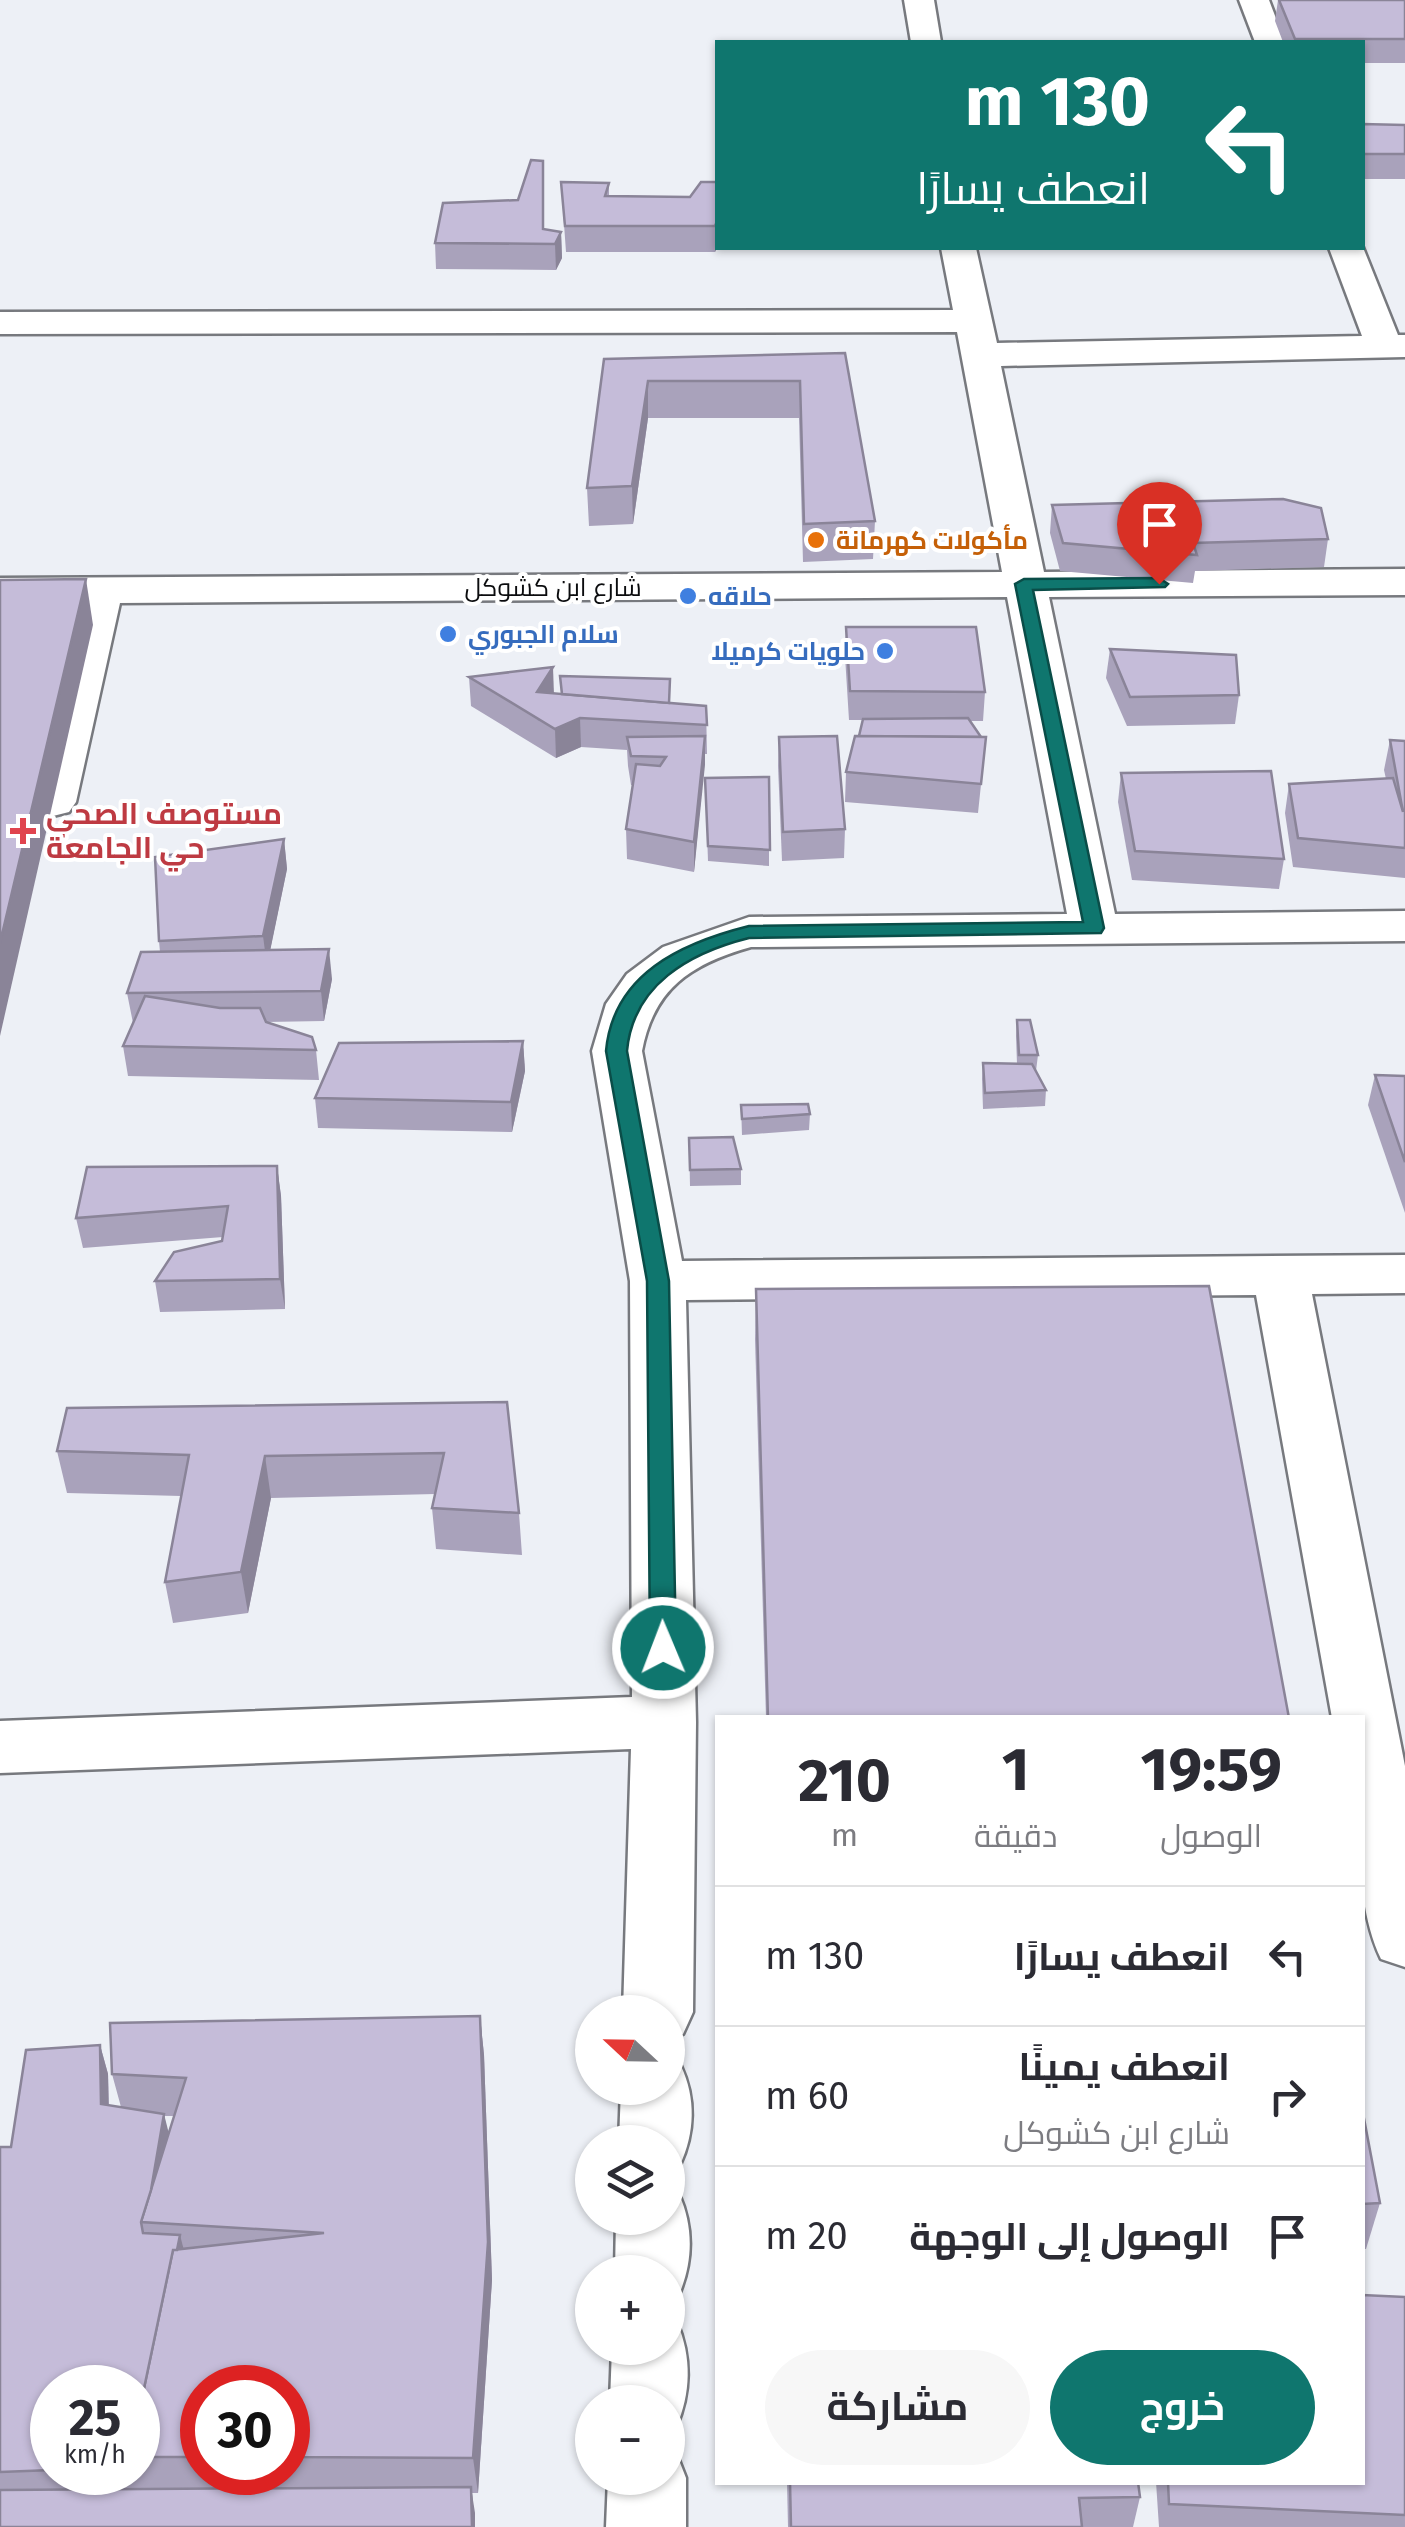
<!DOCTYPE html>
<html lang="ar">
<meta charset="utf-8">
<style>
:root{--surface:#fff;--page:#f7f7f7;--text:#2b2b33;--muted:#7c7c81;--line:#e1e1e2;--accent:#0f766e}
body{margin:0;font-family:"Fira Sans",Cairo,sans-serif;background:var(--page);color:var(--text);direction:rtl;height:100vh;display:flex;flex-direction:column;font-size:38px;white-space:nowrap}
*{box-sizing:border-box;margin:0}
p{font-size:32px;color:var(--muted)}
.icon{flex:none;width:55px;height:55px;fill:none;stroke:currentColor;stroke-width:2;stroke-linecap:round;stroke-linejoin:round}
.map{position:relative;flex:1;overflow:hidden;direction:ltr}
.panel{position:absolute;left:715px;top:1715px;width:650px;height:770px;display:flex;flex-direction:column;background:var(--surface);border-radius:0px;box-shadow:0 2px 8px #0004;direction:rtl}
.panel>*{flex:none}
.top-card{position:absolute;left:715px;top:40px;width:650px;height:210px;border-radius:0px;box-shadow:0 2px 8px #0004;direction:rtl;background:#0f766e;color:#fff;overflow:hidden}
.needle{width:65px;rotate:292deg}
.buttons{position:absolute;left:575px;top:1995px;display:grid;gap:20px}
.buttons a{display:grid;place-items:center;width:110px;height:110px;border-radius:50%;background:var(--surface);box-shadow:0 2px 8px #0004;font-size:50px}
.speed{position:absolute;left:30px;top:2365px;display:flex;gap:20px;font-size:50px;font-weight:700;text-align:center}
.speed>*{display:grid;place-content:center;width:130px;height:130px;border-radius:50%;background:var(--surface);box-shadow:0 2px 8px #0004;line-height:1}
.speed small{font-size:25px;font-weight:400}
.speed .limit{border:15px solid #d22;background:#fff;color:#111}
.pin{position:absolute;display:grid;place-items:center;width:85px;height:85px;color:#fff;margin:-102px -42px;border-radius:50% 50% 50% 0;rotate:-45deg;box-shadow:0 0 10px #0007}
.pin .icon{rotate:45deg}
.me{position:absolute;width:110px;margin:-55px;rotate:359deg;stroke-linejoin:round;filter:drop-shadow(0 0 8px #0008)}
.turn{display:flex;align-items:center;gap:35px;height:210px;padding:0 50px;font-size:45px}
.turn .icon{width:130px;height:130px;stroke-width:2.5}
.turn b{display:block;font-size:70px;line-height:85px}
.eta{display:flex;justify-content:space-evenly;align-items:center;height:170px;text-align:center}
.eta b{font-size:60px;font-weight:700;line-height:70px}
.primary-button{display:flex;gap:20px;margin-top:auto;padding:20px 50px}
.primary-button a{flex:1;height:115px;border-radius:60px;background:var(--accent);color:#fff;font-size:40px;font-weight:700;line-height:115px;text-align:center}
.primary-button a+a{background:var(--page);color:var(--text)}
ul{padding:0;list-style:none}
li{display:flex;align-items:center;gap:30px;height:140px;padding:0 50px;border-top:2px solid var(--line)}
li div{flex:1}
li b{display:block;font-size:38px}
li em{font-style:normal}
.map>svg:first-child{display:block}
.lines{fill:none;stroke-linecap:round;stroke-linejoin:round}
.minor-casing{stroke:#77797e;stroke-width:5}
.minor{fill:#fff;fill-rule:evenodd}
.wall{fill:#a9a2bb;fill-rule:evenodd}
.shaded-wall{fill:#8a8498}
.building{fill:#c5bcd9;stroke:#8a8498;stroke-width:2.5}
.route{fill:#0f766e;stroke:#0a4d48;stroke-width:2.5}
.food-dot{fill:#e8710a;stroke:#fff;stroke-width:4}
.shop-dot{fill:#3f7fe0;stroke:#fff;stroke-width:4}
.health-dot{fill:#e0444e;stroke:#fff;stroke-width:4}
.labels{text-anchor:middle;stroke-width:8;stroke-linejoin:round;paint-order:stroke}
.far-food-label{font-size:25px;font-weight:bold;fill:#c56008;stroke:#fff;text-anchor:start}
.far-street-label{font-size:25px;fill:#0b0c0e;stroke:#fff}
.far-shop-label{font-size:25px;font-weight:bold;fill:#366cbe;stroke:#fff;text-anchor:start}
.health-label{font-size:30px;font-weight:bold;fill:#be3a42;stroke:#fff;text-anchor:start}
</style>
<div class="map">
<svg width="1405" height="2527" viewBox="0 0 1405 2527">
<rect width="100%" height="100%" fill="#edf0f6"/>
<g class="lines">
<!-- minor casing -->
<g class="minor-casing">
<g id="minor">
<path d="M904,0H934L941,42H911Z"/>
<path d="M1239,0H1269L1285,42H1255Z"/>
<path d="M1362,245L1398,335H1405V357L1001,366L1044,572L1405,569V595L1049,597L1115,914L1405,911V941L751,947C691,964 654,988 642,1051L682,1261L1405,1255V1293L1312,1294L1405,1766V1967L1381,1959C1349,1892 1362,1791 1362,1718H1332L1256,1295L686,1300L696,1722L693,2012L683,2034L668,2039V2012H623L631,1749L0,1773V1721L632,1697L630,1281L592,1051L606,1004L627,974L663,947L749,917L1067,914L1007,597L120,603L76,802L69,812L53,816L37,812L30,802L78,603L0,604V578L1002,572L957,332L0,334V312L953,310L941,248H976L997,343L1362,336L1329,248Z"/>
<path d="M668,2060L681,2066C696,2098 695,2133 680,2165L668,2170V2142H619L621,2088H668Z"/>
<path d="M668,2189L679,2194C694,2228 693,2263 678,2297L668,2301V2272H615L616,2218H668Z"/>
<path d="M668,2318L677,2322C692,2358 691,2393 676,2428L668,2432V2402H610L612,2348H668Z"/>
<path d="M668,2448L675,2450L686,2478V2527H606L608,2478H668Z"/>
</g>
</g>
<!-- minor -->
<use href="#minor" class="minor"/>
</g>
<!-- wall -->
<g class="wall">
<path d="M1278,0H1405V63H1362V42H1283L1275,21Z"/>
<path d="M1362,124L1405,125V179H1362Z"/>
<path d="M561,182L609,183V196L690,197L718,182V245L715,252H566Z"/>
<path d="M544,187V229L561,232L562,258L556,270L436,269L435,243Z"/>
<path d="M845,353L875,521L873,559L803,562L799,418H648L633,524L589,526L587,488L604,359Z"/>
<path d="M1052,505L1328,539L1324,567L1195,571L1193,583L1060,571L1050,533Z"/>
<path d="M846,627L985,692L983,721H970L981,737H986L978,813L845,802L846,772L859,736L863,720H849L845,656Z"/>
<path d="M1110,649L1239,695L1235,724L1127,726L1106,678Z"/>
<path d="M560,676L670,703L706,706L707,754H705L694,872L627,859L626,829L633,785H631L628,766L627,750L581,747L556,758L471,706L469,677L561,694Z"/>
<path d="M779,737L845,829L844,858L782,861L778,766Z"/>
<path d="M1390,740L1405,741V878L1293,867L1285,813L1289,784L1386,779L1384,770Z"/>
<path d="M1121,773L1284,859L1279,889L1132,880L1118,802Z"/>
<path d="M769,777V866L708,861L705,778Z"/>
<path d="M284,839L287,869L270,950L332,979L324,1021L266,1022L316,1050L319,1080L128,1076L123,1046L133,1023L127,993L160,952L159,941Z"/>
<path d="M1017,1020L1038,1055L1036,1071L1046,1090L1045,1106L983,1109L982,1079L983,1063L1017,1064L1016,1036Z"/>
<path d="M523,1041L525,1071L512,1132L318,1128L315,1098Z"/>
<path d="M1375,1075L1405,1076V1213L1368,1105Z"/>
<path d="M741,1105L810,1114L809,1130L742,1135Z"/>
<path d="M689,1138L741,1169V1185L690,1186Z"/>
<path d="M277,1166L281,1196L285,1309L160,1312L155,1281L222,1241L223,1237L83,1248L76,1218Z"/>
<path d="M756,1289L1289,1718H766L755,1339Z"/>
<path d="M507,1402L519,1513L522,1555L436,1549L432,1508L435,1494L271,1498L248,1613L173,1623L165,1582L181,1496L67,1493L57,1451Z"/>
<path d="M480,2016L484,2055L492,2280L478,2493H472L475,2527H0V2147H11L100,2045L108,2074L109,2105L121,2107L112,2074ZM164,2116H174L168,2133ZM52,2388H138V2472H52ZM202,2388H288V2472H202Z"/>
<path d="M1362,2108L1380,2203L1366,2249H1362Z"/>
<path d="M1405,2297V2527H1159L1156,2482H1362Z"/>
<path d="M787,2482H1138L1140,2497L1133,2527H788Z"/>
</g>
<!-- shaded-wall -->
<g class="shaded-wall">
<path d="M718,219V245L715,252V226Z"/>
<path d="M561,232L562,258L556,270L555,244Z"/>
<path d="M648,381V418L633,524L632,486Z"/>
<path d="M86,579L93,625L0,1036V943Z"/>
<path d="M553,667L554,695L538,721L537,692Z"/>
<path d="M580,718L581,747L556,758L555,729Z"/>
<path d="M705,736V765L694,872V842Z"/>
<path d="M284,839L287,869L267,966L263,936Z"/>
<path d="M329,949L332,979L324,1021L321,991Z"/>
<path d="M523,1041L525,1071L512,1132L511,1102Z"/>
<path d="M277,1166L281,1196L285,1309L280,1279Z"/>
<path d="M265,1456L271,1498L248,1613L241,1572Z"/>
<path d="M480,2016L484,2055L492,2280L478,2493L473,2458Z"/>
<path d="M100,2045L108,2074L109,2132L101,2104Z"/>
<path d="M164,2114L171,2142L145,2223Z"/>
<path d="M180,2235L187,2262L138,2457Z"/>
<path d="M471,2487L475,2513V2527H472Z"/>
</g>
<!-- building -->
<g class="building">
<path d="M1279,0H1405V39H1295Z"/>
<path d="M1362,124L1405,125V154H1362Z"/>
<path d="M531,160L543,161V229L561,232L555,244L435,243L443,203L518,200Z"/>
<path d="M561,182L609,183L605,196L690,197L701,182H718V219L715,226H565Z"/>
<path d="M845,353L875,521L804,524L800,381H648L632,486L587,488L604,359Z"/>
<path d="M1283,499L1321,508L1328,539L1193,543L1197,555L1063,543L1052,505Z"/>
<path d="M86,579L0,943V580Z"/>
<path d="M846,627H976L985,692L850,691Z"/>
<path d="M1110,649L1236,655L1239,695L1130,697Z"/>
<path d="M553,667L537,692L706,706L707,725L580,718L555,729L469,677Z"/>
<path d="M560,676L670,679L669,703L562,694Z"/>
<path d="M968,718L981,737L859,736L863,719Z"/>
<path d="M705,736L694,842L626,829L636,764L660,766L666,757L631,756L627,737Z"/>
<path d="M837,736L845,829L783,832L779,737Z"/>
<path d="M855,736L986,737L981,784L846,772Z"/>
<path d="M1390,740L1405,741V848L1298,838L1289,784L1393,778L1403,812Z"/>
<path d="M1271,771L1284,859L1135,851L1121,773Z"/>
<path d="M769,777L770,850L708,846L705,778Z"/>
<path d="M284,839L263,936L159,941L155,857Z"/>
<path d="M329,949L321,991L127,993L141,952Z"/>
<path d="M145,996L220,1008H260L266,1022L312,1037L316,1050L123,1046Z"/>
<path d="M1017,1020H1030L1038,1055H1019Z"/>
<path d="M523,1041L511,1102L315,1098L339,1043Z"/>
<path d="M983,1063L1032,1064L1046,1090L985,1093Z"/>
<path d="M1375,1075L1405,1076V1162Z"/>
<path d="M808,1104L810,1114L742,1119L741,1105Z"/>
<path d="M733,1137L741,1169L690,1170L689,1138Z"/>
<path d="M277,1166L280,1279L155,1281L174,1252L222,1241L228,1206L76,1218L87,1167Z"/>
<path d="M1209,1286L1289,1718H768L756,1289Z"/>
<path d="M507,1402L519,1513L432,1508L444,1453L265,1456L241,1572L165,1582L189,1455L57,1451L67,1408Z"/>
<path d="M480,2016L488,2242L473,2458L288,2457V2388H202V2457H138V2417L173,2250L324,2233L141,2222L186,2078L112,2074L110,2023Z"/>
<path d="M100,2045L101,2104L164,2114L151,2190L141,2222L143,2233L180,2235L177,2250H173L138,2417V2388H52V2470L0,2472V2147H11L26,2050Z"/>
<path d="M1362,2108L1380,2203L1362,2204Z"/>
<path d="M1362,2295L1405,2297V2515L1169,2504L1168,2482H1362Z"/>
<path d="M790,2482H1138L1140,2497L1079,2498L1082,2527H791Z"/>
<path d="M471,2487L472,2527H0V2490Z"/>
</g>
<!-- route -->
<path class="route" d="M1159,578L1168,584L1165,587L1033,590L1104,928L1101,933L749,938C689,953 633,985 627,1051L669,1281L676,1648L663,1658L654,1655L650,1648L647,1281L606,1051C613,974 681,943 749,926L1083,922L1015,584L1024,579Z"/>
<!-- markers -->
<circle class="food-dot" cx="816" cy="540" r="10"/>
<g class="shop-dot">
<circle cx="688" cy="596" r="10"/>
<circle cx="448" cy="634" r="10"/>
<circle cx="885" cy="651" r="10"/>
</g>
<path class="health-dot" d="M18 816h10v10h10v10h-10v10h-10v-10h-10v-10h10z"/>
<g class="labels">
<!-- far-food labels -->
<g class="far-food-label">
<text x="836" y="549">مأكولات كهرمانة</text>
</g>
<!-- far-street labels -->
<g class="far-street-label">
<text x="553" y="596">شارع ابن كشوكل</text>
</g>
<!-- far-shop labels -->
<g class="far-shop-label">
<text x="708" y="605">حلاقه</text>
<text x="468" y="643">سلام الجبوري</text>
<text x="865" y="660" text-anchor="end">حلويات كرميلا</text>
</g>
<!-- health labels -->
<g class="health-label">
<text x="46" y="824">مستوصف الصحي<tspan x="46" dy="34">حي الجامعة</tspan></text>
</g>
</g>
</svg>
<div class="buttons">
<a><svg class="needle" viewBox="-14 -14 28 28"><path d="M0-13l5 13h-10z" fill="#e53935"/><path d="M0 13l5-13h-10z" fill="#7c7c81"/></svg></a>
<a><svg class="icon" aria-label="layers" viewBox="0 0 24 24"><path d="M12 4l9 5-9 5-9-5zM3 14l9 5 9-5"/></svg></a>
<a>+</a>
<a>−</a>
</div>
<div class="speed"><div>25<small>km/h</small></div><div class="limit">30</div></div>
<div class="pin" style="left:1159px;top:584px;background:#d93025"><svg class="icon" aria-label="arrive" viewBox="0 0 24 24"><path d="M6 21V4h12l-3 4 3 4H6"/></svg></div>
<svg class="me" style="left:663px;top:1648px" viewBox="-20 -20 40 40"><circle r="17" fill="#0f766e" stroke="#fff" stroke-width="3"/><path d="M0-11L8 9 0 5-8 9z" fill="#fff"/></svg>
<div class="top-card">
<div class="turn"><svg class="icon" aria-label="left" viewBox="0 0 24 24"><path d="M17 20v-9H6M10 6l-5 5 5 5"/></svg><div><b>130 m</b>انعطف يسارًا</div></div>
</div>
<section class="panel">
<div class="eta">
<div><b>19:59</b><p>الوصول</p></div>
<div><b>1</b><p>دقيقة</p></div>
<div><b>210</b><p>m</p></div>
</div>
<ul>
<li><svg class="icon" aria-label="left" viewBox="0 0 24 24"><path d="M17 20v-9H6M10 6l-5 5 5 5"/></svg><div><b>انعطف يسارًا</b></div><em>130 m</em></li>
<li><svg class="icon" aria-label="right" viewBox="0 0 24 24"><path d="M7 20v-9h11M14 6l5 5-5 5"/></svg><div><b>انعطف يمينًا</b><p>شارع ابن كشوكل</p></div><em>60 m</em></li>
<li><svg class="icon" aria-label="arrive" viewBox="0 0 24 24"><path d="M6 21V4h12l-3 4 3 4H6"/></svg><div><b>الوصول إلى الوجهة</b></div><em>20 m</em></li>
</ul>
<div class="primary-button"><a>خروج</a><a>مشاركة</a></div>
</section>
</div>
